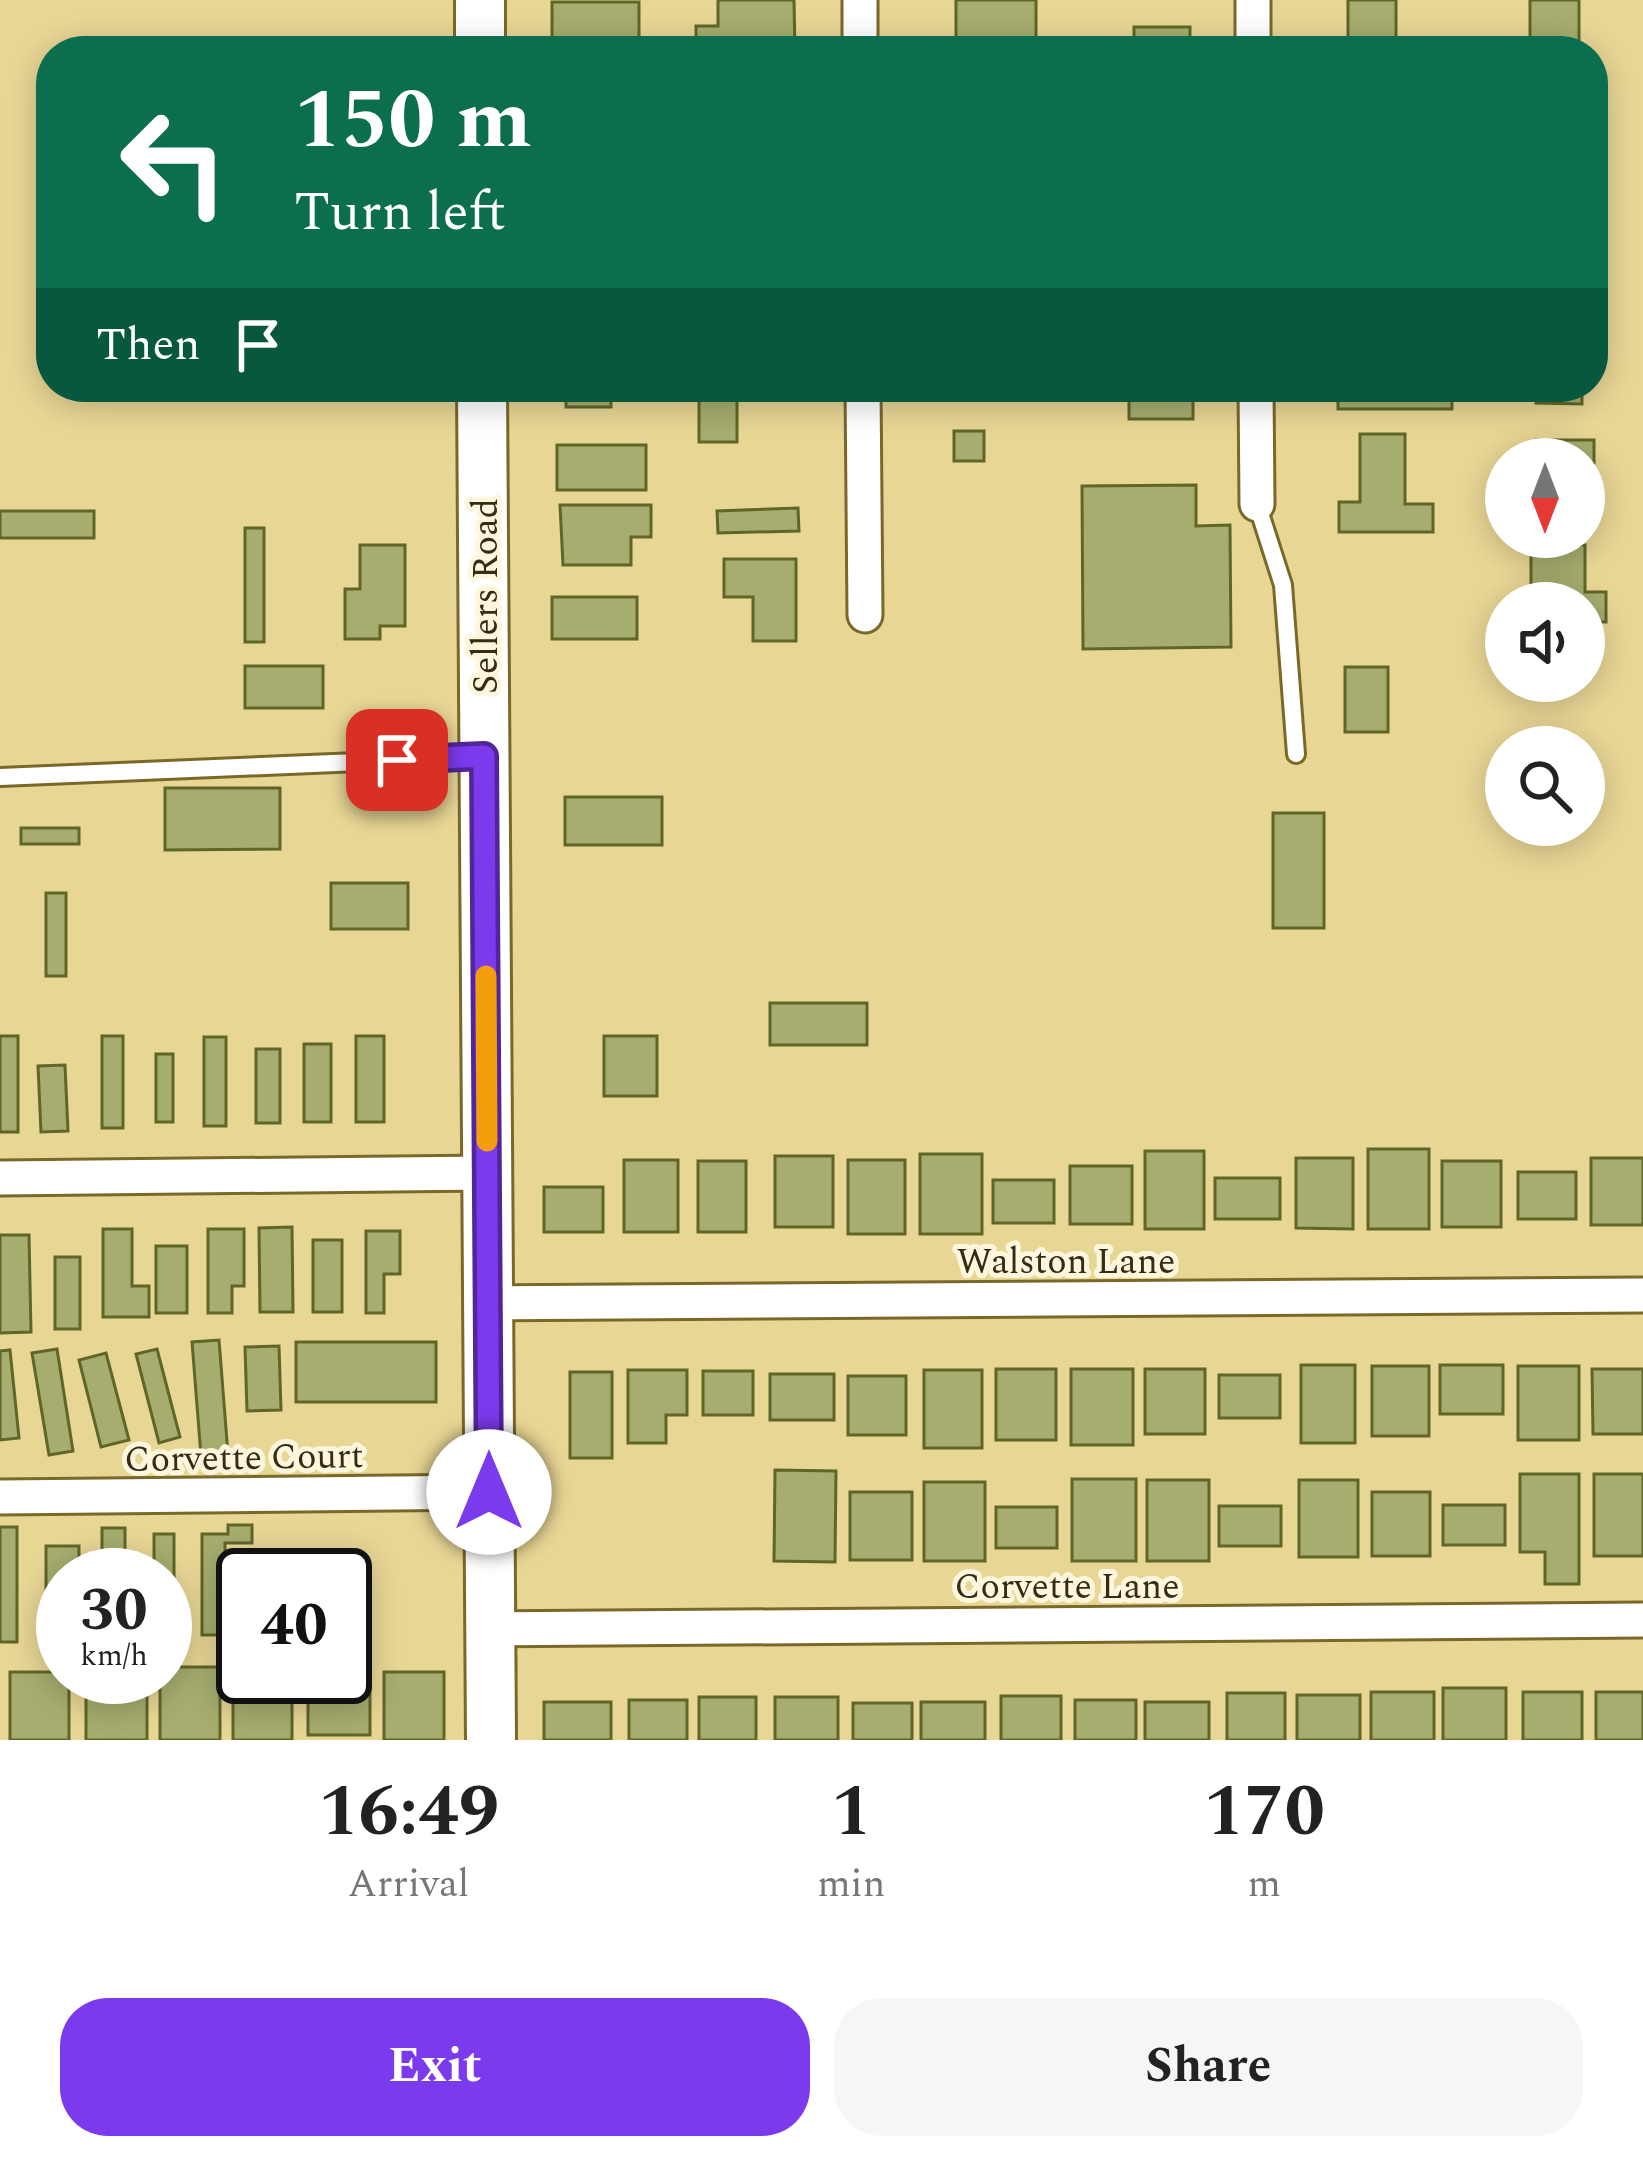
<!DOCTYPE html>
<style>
:root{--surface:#fff;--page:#f6f6f6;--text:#222;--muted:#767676;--accent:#7c3aed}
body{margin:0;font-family:Spectral,serif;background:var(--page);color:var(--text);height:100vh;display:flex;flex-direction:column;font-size:45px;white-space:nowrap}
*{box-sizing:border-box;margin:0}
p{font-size:39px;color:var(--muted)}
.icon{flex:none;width:66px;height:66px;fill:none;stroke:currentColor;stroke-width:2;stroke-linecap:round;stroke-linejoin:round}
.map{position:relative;height:1740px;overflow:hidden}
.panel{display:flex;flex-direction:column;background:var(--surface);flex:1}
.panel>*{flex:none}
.top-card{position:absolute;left:36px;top:36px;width:1572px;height:366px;border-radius:48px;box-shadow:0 6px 30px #0003;background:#0b6e4f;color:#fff;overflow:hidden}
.needle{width:78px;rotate:180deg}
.controls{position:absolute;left:1485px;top:438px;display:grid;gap:24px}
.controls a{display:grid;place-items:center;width:120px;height:120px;border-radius:50%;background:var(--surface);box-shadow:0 6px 30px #0003;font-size:60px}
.speed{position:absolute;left:36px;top:1548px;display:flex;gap:24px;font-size:60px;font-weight:700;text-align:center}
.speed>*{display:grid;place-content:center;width:156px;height:156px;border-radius:50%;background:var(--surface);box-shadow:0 6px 30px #0003;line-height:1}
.speed small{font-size:30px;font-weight:400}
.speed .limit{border:6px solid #111;border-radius:18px;background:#fff;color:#111}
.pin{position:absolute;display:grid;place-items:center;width:102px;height:102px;color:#fff;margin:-51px;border-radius:24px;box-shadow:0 6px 18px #0006}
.me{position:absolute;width:132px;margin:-66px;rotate:0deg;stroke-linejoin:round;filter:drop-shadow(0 0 9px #0008)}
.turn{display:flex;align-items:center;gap:42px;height:252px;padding:0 60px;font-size:54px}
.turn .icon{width:156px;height:156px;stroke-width:2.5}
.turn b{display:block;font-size:84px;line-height:102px}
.then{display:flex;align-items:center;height:114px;padding:0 60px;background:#0003;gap:24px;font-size:45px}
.eta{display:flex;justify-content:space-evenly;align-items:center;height:204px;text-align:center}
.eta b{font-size:72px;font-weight:700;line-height:84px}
.button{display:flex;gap:24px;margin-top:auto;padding:24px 60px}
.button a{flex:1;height:138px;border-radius:48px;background:var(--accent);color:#fff;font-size:48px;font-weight:700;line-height:138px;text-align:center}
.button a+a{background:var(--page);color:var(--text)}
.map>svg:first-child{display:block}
.building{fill:#a6ad6e;stroke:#606627;stroke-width:3}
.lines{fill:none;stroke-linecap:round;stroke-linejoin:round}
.lane-casing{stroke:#7a6829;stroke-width:22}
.street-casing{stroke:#7a6829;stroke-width:39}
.secondary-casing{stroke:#7a6829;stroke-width:54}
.lane{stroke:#fff;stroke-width:16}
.street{stroke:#fff;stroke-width:33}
.secondary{stroke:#fff;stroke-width:48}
.route-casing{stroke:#51269a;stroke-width:30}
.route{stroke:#7c3aed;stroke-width:21}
.slow{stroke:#f59e0b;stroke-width:21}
.labels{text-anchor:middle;stroke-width:10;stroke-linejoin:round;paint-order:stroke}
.street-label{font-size:36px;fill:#342d13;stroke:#fef7de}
</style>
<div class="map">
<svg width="1643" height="1740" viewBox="0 0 1643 1740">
<rect width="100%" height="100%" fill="#e8d695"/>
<!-- building -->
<g class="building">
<path d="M718,0H794L795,51H696V26H718Z"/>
<path d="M956,0H1036V44H1010V51H956Z"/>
<rect x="1348" y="0" width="48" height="51"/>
<rect x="1530" y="0" width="49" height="51"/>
<rect x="552" y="2" width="87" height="49"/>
<rect x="1134" y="27" width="56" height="24"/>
<rect x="154" y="387" width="53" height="3"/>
<rect x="566" y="387" width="45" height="20"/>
<rect x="1129" y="387" width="64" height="32"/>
<path d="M1358,387L1452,388V409H1338V389Z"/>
<path d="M1537,387H1582V404L1536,403Z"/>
<rect x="699" y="390" width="38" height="52"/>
<rect x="954" y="431" width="30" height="30"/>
<path d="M1360,434H1405V504H1433V532H1339V502H1360Z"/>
<path d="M1536,440H1594V464H1584V459H1536Z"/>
<rect x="557" y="445" width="89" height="45"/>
<path d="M1196,485V526L1230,525L1231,647L1083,649L1082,486Z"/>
<rect x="1584" y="492" width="10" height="26"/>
<path d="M560,505H651V537H631V565H563Z"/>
<path d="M798,508L799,531L718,533L717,511Z"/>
<rect x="0" y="511" width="94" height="27"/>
<rect x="245" y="528" width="19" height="114"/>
<path d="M360,545H405V626H380V639H345V589H360Z"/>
<path d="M1531,545H1585V592H1606V622H1584V603H1531Z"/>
<path d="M724,559H796V641H753V597H724Z"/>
<rect x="552" y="597" width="85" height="42"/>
<rect x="245" y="666" width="78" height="42"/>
<rect x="1345" y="667" width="43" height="65"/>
<path d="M165,788H280V849L165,850Z"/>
<rect x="565" y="797" width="97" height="48"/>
<rect x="1273" y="813" width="51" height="115"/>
<rect x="21" y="828" width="58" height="16"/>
<rect x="331" y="883" width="77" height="46"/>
<rect x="46" y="893" width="20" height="83"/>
<rect x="770" y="1003" width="97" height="42"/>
<rect x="0" y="1036" width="18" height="96"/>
<rect x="102" y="1036" width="21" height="92"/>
<rect x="356" y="1036" width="28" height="86"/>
<rect x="604" y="1036" width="53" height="60"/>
<rect x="204" y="1037" width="22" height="89"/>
<rect x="304" y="1044" width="27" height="78"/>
<rect x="256" y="1049" width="24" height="74"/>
<rect x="156" y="1054" width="17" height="68"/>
<path d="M65,1065L68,1131L41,1132L38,1066Z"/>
<rect x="1368" y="1149" width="61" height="80"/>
<rect x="1145" y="1151" width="59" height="78"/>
<rect x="920" y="1154" width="62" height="80"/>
<rect x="775" y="1156" width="58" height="71"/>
<path d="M1296,1158H1353V1229L1296,1228Z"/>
<rect x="1591" y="1158" width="52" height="67"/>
<rect x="624" y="1160" width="54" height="72"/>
<rect x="848" y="1160" width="57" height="74"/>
<rect x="698" y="1161" width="48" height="71"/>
<rect x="1442" y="1161" width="59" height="66"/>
<rect x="1070" y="1166" width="62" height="58"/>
<rect x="1518" y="1172" width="58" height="47"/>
<rect x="1215" y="1178" width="65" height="41"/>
<rect x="993" y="1180" width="61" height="43"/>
<rect x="544" y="1187" width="59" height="45"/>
<path d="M292,1227L293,1312H260L259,1228Z"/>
<path d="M103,1229H132V1286H149V1317H103Z"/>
<path d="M208,1229H244V1286H232V1313H208Z"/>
<path d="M366,1231H400V1274H384V1313H366Z"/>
<path d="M0,1235H29L31,1332L0,1333Z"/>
<rect x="313" y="1240" width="29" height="72"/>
<rect x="156" y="1246" width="31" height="67"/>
<rect x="55" y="1257" width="25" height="72"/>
<path d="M219,1340L228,1454L201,1456L192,1342Z"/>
<rect x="296" y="1342" width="140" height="60"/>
<path d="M279,1346L281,1410L247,1411L245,1347Z"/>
<path d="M57,1349L73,1451L49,1455L32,1353Z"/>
<path d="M157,1349L180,1437L159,1443L136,1354Z"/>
<path d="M10,1350L19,1438L0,1440V1351Z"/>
<path d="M106,1353L129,1440L101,1447L79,1360Z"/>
<rect x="1301" y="1365" width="54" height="78"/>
<rect x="1440" y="1365" width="63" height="49"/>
<rect x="1372" y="1366" width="57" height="70"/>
<rect x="1518" y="1366" width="61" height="74"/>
<rect x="996" y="1369" width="60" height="71"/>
<rect x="1071" y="1369" width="62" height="76"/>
<rect x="1145" y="1369" width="60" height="65"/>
<path d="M1592,1369H1643V1434H1593Z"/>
<path d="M628,1370H687V1415H666V1443H628Z"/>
<rect x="924" y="1370" width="58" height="78"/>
<rect x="703" y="1371" width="50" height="44"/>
<rect x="570" y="1372" width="42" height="86"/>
<rect x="770" y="1374" width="64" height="46"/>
<rect x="1219" y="1375" width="61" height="43"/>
<rect x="848" y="1376" width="58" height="59"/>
<path d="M775,1470L836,1471L835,1562L774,1561Z"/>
<path d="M1520,1474H1579V1584H1545V1552H1520Z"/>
<rect x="1594" y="1474" width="49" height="82"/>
<rect x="1072" y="1479" width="64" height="82"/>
<rect x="1147" y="1480" width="62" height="81"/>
<rect x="1299" y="1480" width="59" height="77"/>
<rect x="924" y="1482" width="61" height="79"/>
<rect x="850" y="1492" width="62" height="68"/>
<rect x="1372" y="1492" width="58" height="64"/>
<rect x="1443" y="1505" width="62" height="40"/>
<rect x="1219" y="1506" width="62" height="40"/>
<rect x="996" y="1507" width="61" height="41"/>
<path d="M228,1525H252V1543H225L226,1635H202V1534H228Z"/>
<rect x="0" y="1527" width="17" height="115"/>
<rect x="102" y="1528" width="23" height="47"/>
<path d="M154,1534H174V1635H165V1575H154Z"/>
<path d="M46,1546H79V1575H63V1631H46Z"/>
<rect x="266" y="1567" width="30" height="8"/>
<path d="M345,1661H370V1735H308V1677H345Z"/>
<path d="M165,1667H220V1740H160V1677H165Z"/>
<path d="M233,1671H243V1677H292V1740H233Z"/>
<path d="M10,1672H63V1677H69V1740H10Z"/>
<rect x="384" y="1672" width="60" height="68"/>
<rect x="86" y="1677" width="61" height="63"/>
<rect x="1443" y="1688" width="63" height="52"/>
<rect x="1371" y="1692" width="63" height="48"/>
<rect x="1523" y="1692" width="59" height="48"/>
<rect x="1596" y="1692" width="47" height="48"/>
<rect x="1227" y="1693" width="58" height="47"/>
<rect x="1297" y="1695" width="63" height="45"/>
<rect x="1001" y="1696" width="60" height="44"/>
<rect x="699" y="1697" width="57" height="43"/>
<rect x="775" y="1697" width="63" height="43"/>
<rect x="629" y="1700" width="58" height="40"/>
<rect x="1075" y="1700" width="61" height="40"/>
<rect x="544" y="1702" width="67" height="38"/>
<rect x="921" y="1702" width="64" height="38"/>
<rect x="1145" y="1702" width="64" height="38"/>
<rect x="853" y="1703" width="59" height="37"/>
</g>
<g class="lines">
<!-- lane casing -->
<g class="lane-casing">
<g id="lane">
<path d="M1257,504L1283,585L1296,754"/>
<path d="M0,777L478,757"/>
</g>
</g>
<!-- street casing -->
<g class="street-casing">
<g id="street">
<path d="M860,0V51"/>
<path d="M1253,0V51"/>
<path d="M863,387L865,615"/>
<path d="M1256,387L1257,504"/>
<path d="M0,1178L487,1173"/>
<path d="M489,1303L1643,1295"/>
<path d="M0,1497L489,1492"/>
<path d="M491,1629L1643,1620"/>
</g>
</g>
<!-- secondary casing -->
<g class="secondary-casing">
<g id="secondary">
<path d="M480,0V51"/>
<path d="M482,387L491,1740"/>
</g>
</g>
<!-- lane -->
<use href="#lane" class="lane"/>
<!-- street -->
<use href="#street" class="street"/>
<!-- secondary -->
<use href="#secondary" class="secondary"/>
</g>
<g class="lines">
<!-- route casing -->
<g class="route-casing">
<path id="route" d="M397,760L484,756L489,1492"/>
</g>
<!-- route -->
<use href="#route" class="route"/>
<!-- slow -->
<path class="slow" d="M486,976L487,1141"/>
</g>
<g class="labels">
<!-- street labels -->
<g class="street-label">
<text transform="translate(484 596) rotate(-90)" y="13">Sellers Road</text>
<text x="1066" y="1273">Walston Lane</text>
<text transform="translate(244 1456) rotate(-1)" y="13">Corvette Court</text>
<text x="1067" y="1598">Corvette Lane</text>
</g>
</g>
</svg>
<div class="controls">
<a><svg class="needle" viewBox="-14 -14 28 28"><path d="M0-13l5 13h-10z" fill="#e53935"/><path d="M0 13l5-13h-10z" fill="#767676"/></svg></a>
<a><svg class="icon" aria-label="sound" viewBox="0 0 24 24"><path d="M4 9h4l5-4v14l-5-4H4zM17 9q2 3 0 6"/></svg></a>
<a><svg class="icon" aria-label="search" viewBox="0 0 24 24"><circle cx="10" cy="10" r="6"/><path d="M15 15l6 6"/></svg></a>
</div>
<div class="speed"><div>30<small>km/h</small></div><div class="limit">40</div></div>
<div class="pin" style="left:397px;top:760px;background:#d93025"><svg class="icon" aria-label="arrive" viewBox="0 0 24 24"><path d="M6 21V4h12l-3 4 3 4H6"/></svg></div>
<svg class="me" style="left:489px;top:1492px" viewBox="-20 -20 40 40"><circle r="19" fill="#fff"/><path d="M0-13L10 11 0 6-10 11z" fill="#7c3aed"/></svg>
<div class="top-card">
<div class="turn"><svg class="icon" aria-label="left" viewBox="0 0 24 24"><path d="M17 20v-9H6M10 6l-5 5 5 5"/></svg><div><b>150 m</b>Turn left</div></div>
<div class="then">Then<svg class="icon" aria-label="arrive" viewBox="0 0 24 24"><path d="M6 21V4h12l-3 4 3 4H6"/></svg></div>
</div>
</div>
<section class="panel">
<div class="eta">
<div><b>16:49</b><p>Arrival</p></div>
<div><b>1</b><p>min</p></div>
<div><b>170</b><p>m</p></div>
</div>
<div class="button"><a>Exit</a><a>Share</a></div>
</section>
